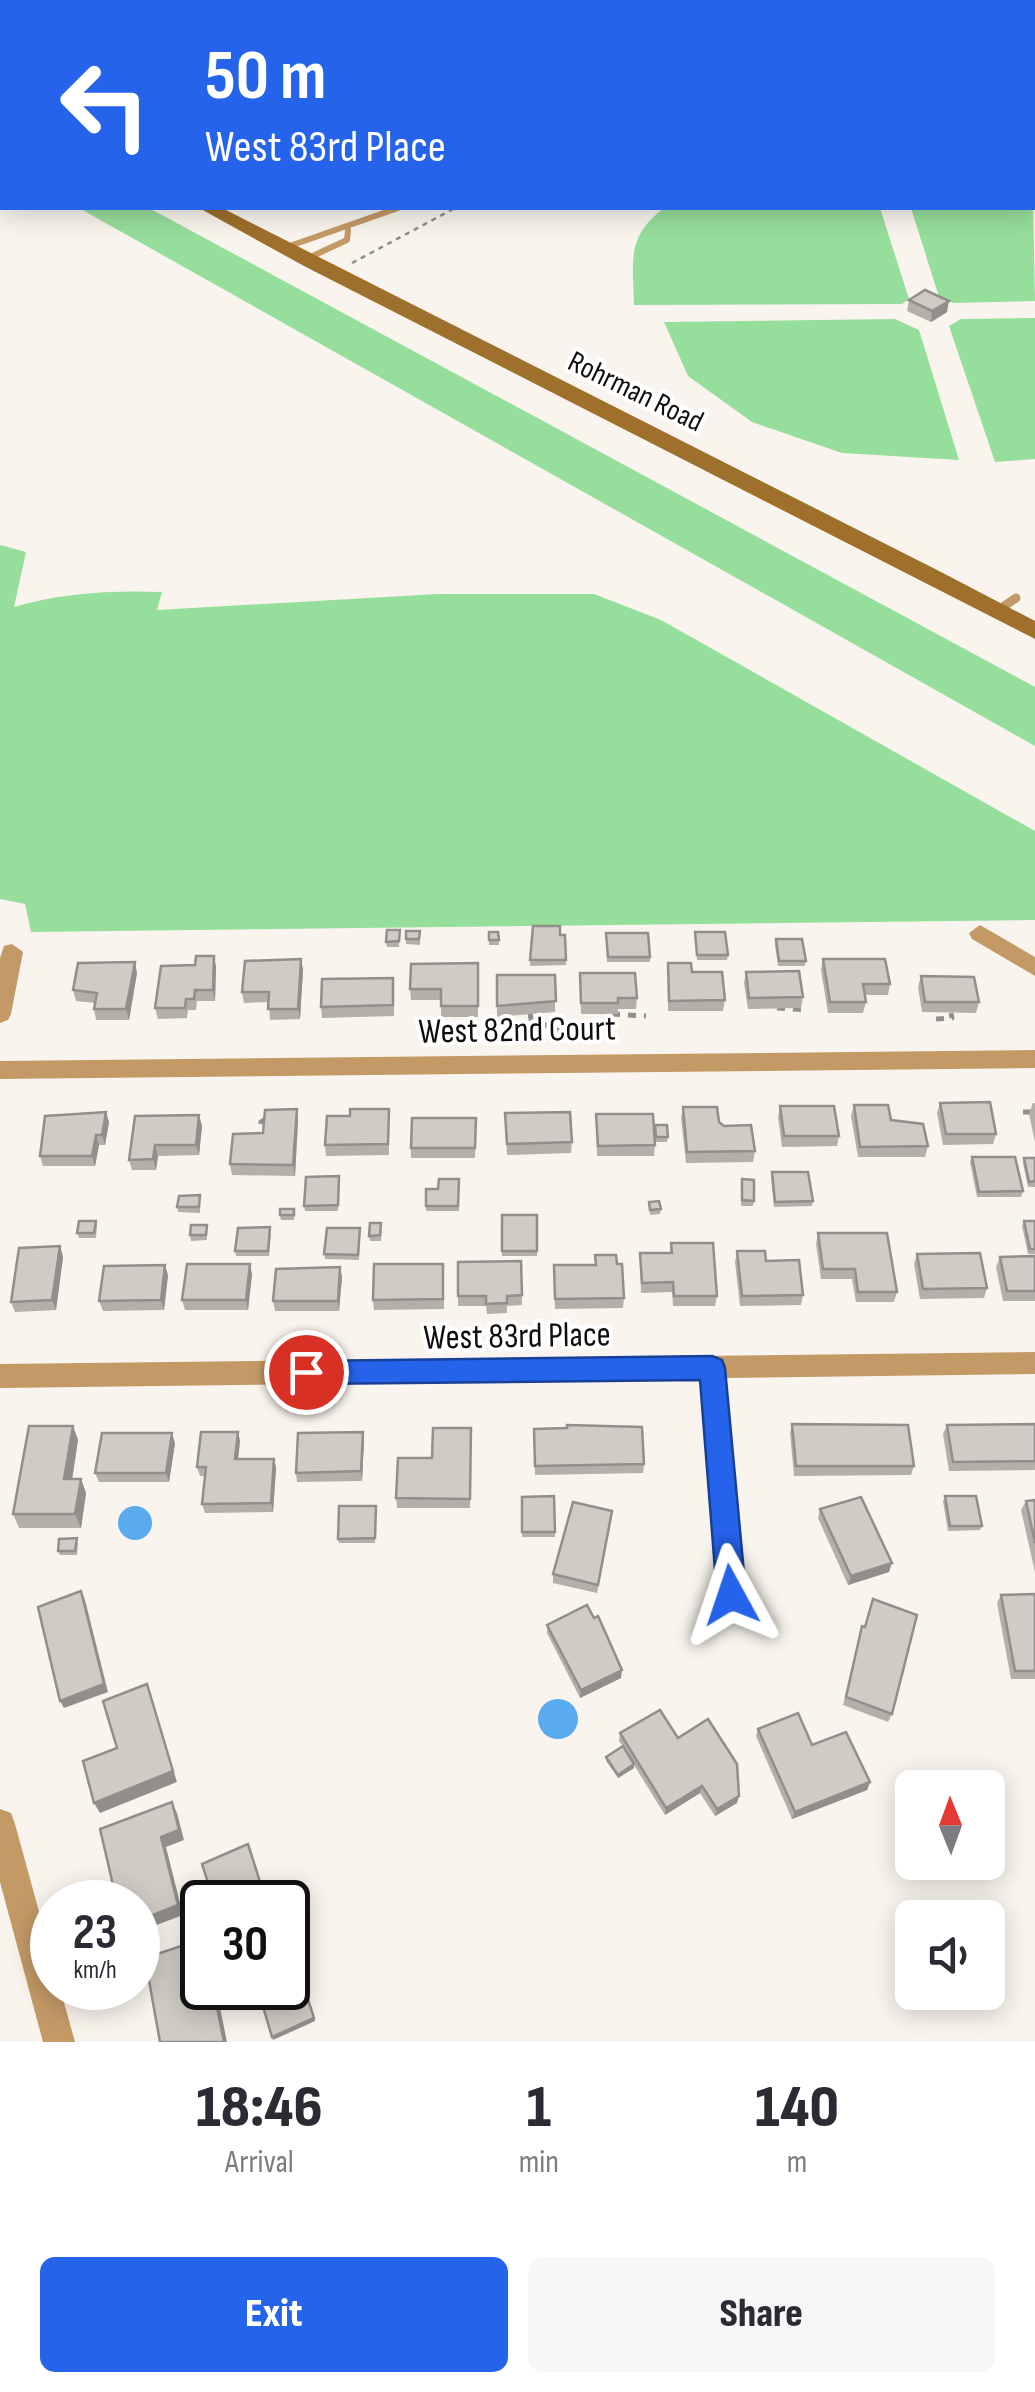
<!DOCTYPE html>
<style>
:root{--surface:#fff;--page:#f7f7f7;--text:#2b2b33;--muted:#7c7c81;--accent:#2563eb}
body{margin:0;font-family:"Sofia Sans Condensed",sans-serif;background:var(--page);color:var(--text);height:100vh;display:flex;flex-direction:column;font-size:38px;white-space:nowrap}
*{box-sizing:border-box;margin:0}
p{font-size:32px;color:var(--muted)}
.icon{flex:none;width:55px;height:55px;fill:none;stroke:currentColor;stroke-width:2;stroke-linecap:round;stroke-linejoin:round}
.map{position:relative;height:2042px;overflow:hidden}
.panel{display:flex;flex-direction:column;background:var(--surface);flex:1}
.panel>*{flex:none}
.top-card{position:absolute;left:0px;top:0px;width:1035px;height:210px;box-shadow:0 5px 25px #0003;background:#2563eb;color:#fff;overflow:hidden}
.needle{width:65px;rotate:359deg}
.fabs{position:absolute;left:895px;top:1770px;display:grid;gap:20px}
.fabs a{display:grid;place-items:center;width:110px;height:110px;border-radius:15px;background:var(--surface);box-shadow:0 5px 25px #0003;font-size:50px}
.speed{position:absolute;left:30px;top:1880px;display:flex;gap:20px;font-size:50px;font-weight:700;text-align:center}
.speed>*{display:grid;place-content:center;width:130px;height:130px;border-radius:50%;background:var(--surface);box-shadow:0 5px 25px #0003;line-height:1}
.speed small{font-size:25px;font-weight:400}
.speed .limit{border:5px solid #111;border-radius:15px;background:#fff;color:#111}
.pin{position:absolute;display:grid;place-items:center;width:85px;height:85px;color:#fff;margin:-42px;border:5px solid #fff;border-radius:50%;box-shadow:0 2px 10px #0007}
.me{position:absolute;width:110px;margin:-55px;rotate:355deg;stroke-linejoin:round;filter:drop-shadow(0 0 8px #0008)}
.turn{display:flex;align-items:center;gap:35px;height:210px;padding:0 40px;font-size:45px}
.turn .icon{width:130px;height:130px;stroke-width:2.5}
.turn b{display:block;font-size:70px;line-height:85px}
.eta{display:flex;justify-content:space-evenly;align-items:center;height:170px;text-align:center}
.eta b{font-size:60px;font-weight:800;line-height:70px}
.action{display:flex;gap:20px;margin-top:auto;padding:20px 40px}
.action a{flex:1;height:115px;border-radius:15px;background:var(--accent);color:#fff;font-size:40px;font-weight:800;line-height:115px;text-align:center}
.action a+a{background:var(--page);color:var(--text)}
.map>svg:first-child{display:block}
.green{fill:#96de9c}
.water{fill:#5aaaef}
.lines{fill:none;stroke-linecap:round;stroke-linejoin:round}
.path-far1{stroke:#928f8a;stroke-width:2.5;stroke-dasharray:5 5;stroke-linecap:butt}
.path{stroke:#928f8a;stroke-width:5;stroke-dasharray:8 8;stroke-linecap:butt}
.lane-far1{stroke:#c39966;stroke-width:6}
.lane{stroke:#c39966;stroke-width:9}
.street{fill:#c39966;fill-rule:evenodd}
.secondary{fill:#9f6f2c;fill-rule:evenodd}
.wall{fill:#b3afa9}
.shaded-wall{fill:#928f8a}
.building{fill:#d0ccc5;stroke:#928f8a;stroke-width:2.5}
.route{fill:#2563eb;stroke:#184099;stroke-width:2.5}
.labels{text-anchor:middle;stroke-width:8;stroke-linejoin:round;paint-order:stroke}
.far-street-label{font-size:30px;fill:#100e0c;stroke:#fff}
.street-label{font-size:35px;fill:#100e0c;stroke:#fff}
</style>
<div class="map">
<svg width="1035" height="2042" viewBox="0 0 1035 2042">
<rect width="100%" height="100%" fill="#f9f5ee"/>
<!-- green -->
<g class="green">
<path d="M1033,199L1035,301L953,303L939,297L911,208H1032Z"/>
<path d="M79,208H149L1035,687V746Z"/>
<path d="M664,208H880L909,299L902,304L634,305C633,261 626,237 664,208Z"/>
<path d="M1035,318V459L995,462L949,326L961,319Z"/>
<path d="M895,319L919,330L959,460L842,453L752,422L688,376L664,322Z"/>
<path d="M0,545L26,552L14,607C61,593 112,590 162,592L157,610L438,594H594L661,620L1035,831V920L31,932L25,904L0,899Z"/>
</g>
<!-- water -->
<g class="water">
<circle cx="135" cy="1523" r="17"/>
<circle cx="558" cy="1719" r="20"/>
</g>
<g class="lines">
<!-- path-far1 -->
<g class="path-far1">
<path d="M1032,41L1035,27"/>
<path d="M352,263L455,208"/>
</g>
<!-- path -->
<g class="path">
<path d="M777,1008L807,1010"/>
<path d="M530,1013L531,1019L560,1031"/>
<path d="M612,1014L646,1016"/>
<path d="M936,1019L952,1018L951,1013"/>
<path d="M1023,1112H1035"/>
<path d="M259,1140L261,1122L270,1116"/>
</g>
<!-- lane-far1 -->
<g class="lane-far1">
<path d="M284,248L398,208"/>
<path d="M306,259L347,240L348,230"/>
</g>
<!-- lane -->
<path class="lane" d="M997,611L1016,598"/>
<!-- street -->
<g class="street">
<path d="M980,925L1035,957V976L972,939L969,933Z"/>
<path d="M12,944L23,952L11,1014L8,1020L0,1023V958L4,946Z"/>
<path d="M1035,1050V1068L0,1079V1061Z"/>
<path d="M1035,1352V1374L726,1378L745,1595L741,1605L731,1609L721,1605L717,1595L700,1379L0,1388V1364Z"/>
<path d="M0,1809L11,1813L15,1824L52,1959V1988H60L75,2042H43L0,1882Z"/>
</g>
<!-- secondary -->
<g class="secondary">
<rect x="0" y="93" width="2" height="11"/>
<path d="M199,208H222L941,572L1035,621V639L304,266Z"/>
</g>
</g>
<!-- wall -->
<g class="wall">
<path d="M909,300L947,312L931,322L907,311Z"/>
<path d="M533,926L560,935H565L566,965L530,966Z"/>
<path d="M400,930L399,947H387L386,942Z"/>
<path d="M406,931H420V945L406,944Z"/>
<path d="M489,932H498L499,945H489Z"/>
<path d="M695,932L728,955L727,960H697Z"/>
<path d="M606,933L650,957V962H607Z"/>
<path d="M776,939L806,961L805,966H778L775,945Z"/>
<path d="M214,956L216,967L215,1001H197L196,1010H188L187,1018L158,1019L155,1008L195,965Z"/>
<path d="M301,959L303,970L300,1019L270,1020L269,1002L244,1003L242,992Z"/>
<path d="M823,959L890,984L888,995H865L866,1002L863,1013H828L821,970Z"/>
<path d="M478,963V1017H441V1000H411L410,989Z"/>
<path d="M668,963L692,972L725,1000L723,1011H668Z"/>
<path d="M746,972L803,997L801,1008L748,1009L744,983Z"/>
<path d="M137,973L129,1020H96L94,1009L95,1003L76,1001L73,990Z"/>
<path d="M580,973L637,998L636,1009H618V1014H581Z"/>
<path d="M497,975H555V1012L497,1017Z"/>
<path d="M921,976L979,1002L976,1013L922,1012L918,987Z"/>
<path d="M394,989V1016L322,1018L321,1007Z"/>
<path d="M940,1103L996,1134L993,1144L943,1145L937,1113Z"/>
<path d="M1033,1103H1035V1142L1029,1114Z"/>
<path d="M854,1105L891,1120L928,1146L925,1157H858L851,1116Z"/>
<path d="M780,1106L839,1136L837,1146L782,1147L778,1117Z"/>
<path d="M683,1107L719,1122L755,1151L753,1162L686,1163L681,1118Z"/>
<path d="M389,1109V1155L326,1156L325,1145Z"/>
<path d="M505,1113L572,1142L571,1153L507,1155Z"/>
<path d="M596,1114L655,1145L654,1156H597Z"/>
<path d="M135,1116L202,1126L199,1155L158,1156L156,1170H132L129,1160Z"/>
<path d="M476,1118L475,1158H411V1148Z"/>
<path d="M298,1120L295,1176L232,1175L230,1164L263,1133Z"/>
<path d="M109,1122L105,1145H99L95,1166H43L40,1156Z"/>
<path d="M654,1130L668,1137L667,1142H655Z"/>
<path d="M972,1157L1023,1191L1021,1197H977L970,1162Z"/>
<path d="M1024,1158H1035V1187H1028L1023,1163Z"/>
<path d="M772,1172L813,1201L812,1206L774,1207L771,1177Z"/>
<path d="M459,1179V1211H426V1189H438Z"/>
<path d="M742,1179L754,1201L753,1206H741Z"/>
<path d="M340,1181L338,1211H305L304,1206Z"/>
<path d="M200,1195V1213L178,1212L177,1207Z"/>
<path d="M649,1202L661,1209L660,1214L650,1215Z"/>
<path d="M295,1214L294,1220H281L280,1215Z"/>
<rect x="502" y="1215" width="35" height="41"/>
<path d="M96,1221L97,1226L96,1238H79L77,1233Z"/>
<path d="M1024,1221H1035V1254H1028L1022,1226Z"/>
<path d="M207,1225V1240L191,1241L190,1235Z"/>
<path d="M360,1228L359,1260L325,1259L324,1254Z"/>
<path d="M382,1229L381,1241H370L369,1236Z"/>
<path d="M271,1233L269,1256H236L235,1251Z"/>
<path d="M818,1233L897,1292L894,1302H856L852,1279H821L816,1244Z"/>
<path d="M671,1243L717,1296L715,1306H673L672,1292L641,1293L640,1253H670Z"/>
<path d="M60,1246L63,1257L56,1310L15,1312L11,1302Z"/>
<path d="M737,1251L803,1295L801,1305L740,1306L735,1262Z"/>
<path d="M917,1254L987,1288L984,1298L920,1299L914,1264Z"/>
<path d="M595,1255L617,1264L624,1298L623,1308L555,1309L554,1265H595Z"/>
<path d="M1035,1256V1301H1003L996,1267L1000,1257Z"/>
<path d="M521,1261L522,1305L507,1306V1313L487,1314L486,1306H458V1262Z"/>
<path d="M340,1267L342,1277L339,1311H275L273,1301Z"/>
<path d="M252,1274L248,1310H185L182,1300Z"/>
<path d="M444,1274V1309L374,1310L373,1300Z"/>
<path d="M168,1275L164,1310L103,1311L99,1301Z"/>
<path d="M792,1424L914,1466L911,1475L794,1476L790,1433Z"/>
<path d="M1035,1424V1470L949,1471L943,1434L947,1425Z"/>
<path d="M73,1426L78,1440L72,1479H81L86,1493L81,1528H19L13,1514Z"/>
<path d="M471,1428L470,1508H397L396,1498L432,1458Z"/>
<path d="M567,1428L644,1464L643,1473L535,1475L534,1429Z"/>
<path d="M238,1432L240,1441L238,1459H274L276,1468L273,1512L205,1513L202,1504L205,1476H200L197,1467Z"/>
<path d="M363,1432L364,1441L362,1481L297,1482L296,1473Z"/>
<path d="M175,1443L169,1482H99L95,1473Z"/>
<path d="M554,1496L555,1537H522V1497Z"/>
<path d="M945,1496L982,1526L980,1530L948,1531L943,1501Z"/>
<path d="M1035,1500V1572L1021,1510L1026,1501Z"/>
<path d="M820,1509L889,1572L848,1585L818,1518Z"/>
<path d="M376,1511L375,1543H339L338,1539Z"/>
<path d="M612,1511L597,1593L553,1583V1574Z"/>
<path d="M78,1543L77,1555H60L58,1551Z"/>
<path d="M1035,1594V1679H1011L997,1603L1001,1595Z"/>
<path d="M547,1625L621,1678L580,1698L547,1633Z"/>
<path d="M862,1626L892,1714L888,1722L843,1705Z"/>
<path d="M758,1729L812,1745L870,1782L867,1790L792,1819L756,1736Z"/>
<path d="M620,1733L678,1738L737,1803L715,1816L700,1793L665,1815L634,1765V1768L618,1778L606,1761V1757L623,1746L619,1741Z"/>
</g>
<!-- shaded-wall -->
<g class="shaded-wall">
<path d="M949,301L947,312L931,322L932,311Z"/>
<path d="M214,956L216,967L215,1001L213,990Z"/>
<path d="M301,959L303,970L300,1019L298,1009Z"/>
<path d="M135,962L137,973L129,1020L126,1009Z"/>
<path d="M297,1109L298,1120L295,1176L293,1165Z"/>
<path d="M106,1112L109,1122L105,1145L102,1135Z"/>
<path d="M199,1115L202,1126L199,1155L196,1145Z"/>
<path d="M96,1135L99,1145L95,1166L92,1156Z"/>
<path d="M155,1145L158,1156L156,1170L153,1159Z"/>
<path d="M60,1246L63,1257L56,1310L52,1300Z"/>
<path d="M250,1264L252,1274L248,1310L246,1300Z"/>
<path d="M165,1265L168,1275L164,1310L161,1300Z"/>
<path d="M340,1267L342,1277L339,1311L338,1301Z"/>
<path d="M73,1426L78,1440L70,1493L64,1479Z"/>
<path d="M238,1432L240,1441L237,1468L235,1459Z"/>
<path d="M363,1432L364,1441L362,1481L361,1471Z"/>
<path d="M172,1433L175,1443L169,1482L166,1473Z"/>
<path d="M274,1459L276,1468L273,1512L271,1503Z"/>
<path d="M81,1479L86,1493L81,1528L75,1514Z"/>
<path d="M892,1563L889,1572L848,1585L851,1576Z"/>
<path d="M81,1591L85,1600L108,1692L64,1708L60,1701Z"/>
<path d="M622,1670L621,1678L580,1698L581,1690Z"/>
<path d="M147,1684L177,1782L100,1813L94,1803Z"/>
<path d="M634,1764V1768L618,1778V1775Z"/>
<path d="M870,1782L867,1790L792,1819L795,1812Z"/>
<path d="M702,1786L700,1793L665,1815L666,1808Z"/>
<path d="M739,1796L737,1803L715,1816L717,1809Z"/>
<path d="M172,1802L177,1813L184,1840L166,1847L183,1915L138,1932V1921Z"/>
<path d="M248,1844L262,1888L229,1902H220Z"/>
<path d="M213,1988H216L227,2042H224Z"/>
<path d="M314,2018L315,2021L273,2040L272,2037Z"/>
</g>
<!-- building -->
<g class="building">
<path d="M925,290L949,301L932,311L909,300Z"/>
<path d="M533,926H560V935H565L566,960H530Z"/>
<path d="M387,930H400L399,941L386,942Z"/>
<path d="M406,931H420L419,939H406Z"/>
<path d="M489,932H498L499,940H489Z"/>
<path d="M695,932H725L728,955H697Z"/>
<path d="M606,933H648L650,957H608Z"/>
<path d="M776,939H802L806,961H779Z"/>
<path d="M196,956H214L213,990H195L194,999H186L185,1008H155L161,966L195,965Z"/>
<path d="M301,959L298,1009H268L269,992H242L245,961Z"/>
<path d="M823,959H885L890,984H863L866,1002H830Z"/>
<path d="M135,962L126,1009H94L97,993L73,990L78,963Z"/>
<path d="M478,963V1006H441V989H410L411,964Z"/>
<path d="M668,963H691L692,972H722L725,1000L669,1001Z"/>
<path d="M799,971L803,997L749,998L746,972Z"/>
<path d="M580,973H635L637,998H618V1003H581Z"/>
<path d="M497,975H555L556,1001L497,1006Z"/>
<path d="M921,976L974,977L979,1002H925Z"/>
<path d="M393,978V1005L321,1007L322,979Z"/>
<path d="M990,1102L996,1134H946L940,1103Z"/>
<path d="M854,1105H888L891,1120L923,1124L928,1146L860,1147Z"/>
<path d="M780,1106H834L839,1136H784Z"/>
<path d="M683,1107H717L719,1122L724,1126L751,1125L755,1151L687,1152Z"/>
<path d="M297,1109L293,1165L230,1164L233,1134L263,1133L265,1110Z"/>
<path d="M350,1109H389L388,1144L325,1145L327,1116H350Z"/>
<path d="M106,1112L102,1135H96L92,1156H40L45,1116Z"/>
<path d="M570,1112L572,1142L507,1144L505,1113Z"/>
<path d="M596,1114H653L655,1145L598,1146Z"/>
<path d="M199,1115L196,1145H155L153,1159L129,1160L135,1116Z"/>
<path d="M412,1118H476L475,1148H411Z"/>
<path d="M655,1125H667L668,1137H656Z"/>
<path d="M972,1157H1015L1023,1191L979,1192Z"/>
<path d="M1024,1158H1035V1181L1029,1182Z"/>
<path d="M772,1172H808L813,1201L775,1202Z"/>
<path d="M339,1176L338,1205L304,1206L306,1177Z"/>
<path d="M439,1179H459L458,1206H426V1189H438Z"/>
<path d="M742,1179L754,1180V1201L742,1200Z"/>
<path d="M200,1195L199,1207H177L179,1196Z"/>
<path d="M659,1201L661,1209L650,1210L649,1202Z"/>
<rect x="280" y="1209" width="14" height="6"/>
<rect x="502" y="1215" width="35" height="36"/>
<path d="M79,1221H96L94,1233H77Z"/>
<path d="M1024,1221H1035V1249H1030Z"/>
<path d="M370,1223H381L380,1235L369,1236Z"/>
<path d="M191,1225H207L206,1235H190Z"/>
<path d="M270,1227L268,1251H235L238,1228Z"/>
<path d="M327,1228H360L358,1255L324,1254Z"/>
<path d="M818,1233H887L897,1292H858L855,1269H823Z"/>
<path d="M671,1243H713L717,1296H674L673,1282L642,1283L640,1253H672Z"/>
<path d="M60,1246L52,1300L11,1302L19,1248Z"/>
<path d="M737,1251H765L766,1261L799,1260L803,1295L742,1296Z"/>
<path d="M980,1253L987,1288L923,1289L917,1254Z"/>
<path d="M595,1255H616L617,1264H622L624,1298L555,1299L554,1265H596Z"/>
<path d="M1035,1256V1291H1007L1000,1257Z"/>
<path d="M521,1261L522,1295L507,1296V1303L486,1304V1296H458V1262Z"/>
<path d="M187,1264H250L246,1300H182Z"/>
<path d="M374,1264H443V1299L373,1300Z"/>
<path d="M165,1265L161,1300L99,1301L104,1266Z"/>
<path d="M340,1267L338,1301H273L276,1269Z"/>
<path d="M792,1424L908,1425L914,1466H796Z"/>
<path d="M1035,1424V1461L953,1462L947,1425Z"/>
<path d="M567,1425L642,1427L644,1464L535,1466L534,1429L567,1428Z"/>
<path d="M29,1426H73L64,1479H81L75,1514H13Z"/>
<path d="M433,1428H471L470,1499L396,1498L398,1458H432Z"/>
<path d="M201,1432H238L235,1459H274L271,1503L202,1504L206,1467H197Z"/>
<path d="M363,1432L361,1471L296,1473L298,1433Z"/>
<path d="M102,1433H172L166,1473H95Z"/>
<path d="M554,1496L555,1532H522V1497Z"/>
<path d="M945,1496H976L982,1526H950Z"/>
<path d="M861,1497L892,1563L851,1576L820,1509Z"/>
<path d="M1035,1500V1543L1026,1501Z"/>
<path d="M573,1502L612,1511L598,1585L553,1574Z"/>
<path d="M339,1506H376L375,1538L338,1539Z"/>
<path d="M77,1538L75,1551H58L59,1539Z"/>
<path d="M81,1591L104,1684L60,1701L38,1607Z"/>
<path d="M1035,1594V1671H1015L1001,1595Z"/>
<path d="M873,1599L917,1615L892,1714L846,1697L862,1626L865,1627Z"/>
<path d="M587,1605L594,1618L598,1616L622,1670L581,1690L547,1625Z"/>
<path d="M147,1684L173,1771L94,1803L83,1761L117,1748L103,1701Z"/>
<path d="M660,1710L678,1738L708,1719L737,1764L739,1796L717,1809L702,1786L666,1808L620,1733Z"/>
<path d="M798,1713L812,1745L846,1732L870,1782L795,1812L758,1729Z"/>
<path d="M623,1746L634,1764L618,1775L606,1757Z"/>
<path d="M172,1802L179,1830L161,1837L178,1905L138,1921V1902H117L100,1829Z"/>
<path d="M248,1844L261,1885L220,1902H214L202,1864Z"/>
<path d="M202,1939V1988H213L224,2042H160L145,1958Z"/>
<path d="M300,1974L314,2018L272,2037L259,1993L271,1988H288V1980Z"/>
</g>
<!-- route -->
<path class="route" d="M712,1356L722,1360L725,1368L746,1595L741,1605L731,1609L721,1605L717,1595L700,1380L306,1384L297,1381L293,1372L297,1364L306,1361Z"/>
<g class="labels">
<!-- far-street labels -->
<g class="far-street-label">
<text transform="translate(636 391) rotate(26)" y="10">Rohrman Road</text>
</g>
<!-- street labels -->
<g class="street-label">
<text transform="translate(517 1029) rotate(-1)" y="12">West 82nd Court</text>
<text transform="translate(517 1335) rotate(-1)" y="12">West 83rd Place</text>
</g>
</g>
</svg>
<div class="fabs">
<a><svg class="needle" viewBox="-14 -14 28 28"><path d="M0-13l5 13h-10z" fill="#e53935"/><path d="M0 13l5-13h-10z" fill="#7c7c81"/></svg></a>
<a><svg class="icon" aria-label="sound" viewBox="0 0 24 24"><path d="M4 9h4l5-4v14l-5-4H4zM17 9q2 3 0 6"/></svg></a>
</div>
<div class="speed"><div>23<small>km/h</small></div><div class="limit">30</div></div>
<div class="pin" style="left:306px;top:1372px;background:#d93025"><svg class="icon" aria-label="arrive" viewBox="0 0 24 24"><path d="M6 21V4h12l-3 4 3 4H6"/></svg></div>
<svg class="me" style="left:731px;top:1595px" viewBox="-20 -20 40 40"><path d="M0-17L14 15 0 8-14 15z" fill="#2563eb" stroke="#fff" stroke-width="4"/></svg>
<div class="top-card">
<div class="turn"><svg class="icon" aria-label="left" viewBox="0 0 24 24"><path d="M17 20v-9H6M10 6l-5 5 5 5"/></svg><div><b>50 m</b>West 83rd Place</div></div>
</div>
</div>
<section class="panel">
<div class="eta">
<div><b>18:46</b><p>Arrival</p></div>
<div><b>1</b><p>min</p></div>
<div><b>140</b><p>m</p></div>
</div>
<div class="action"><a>Exit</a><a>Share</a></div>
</section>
